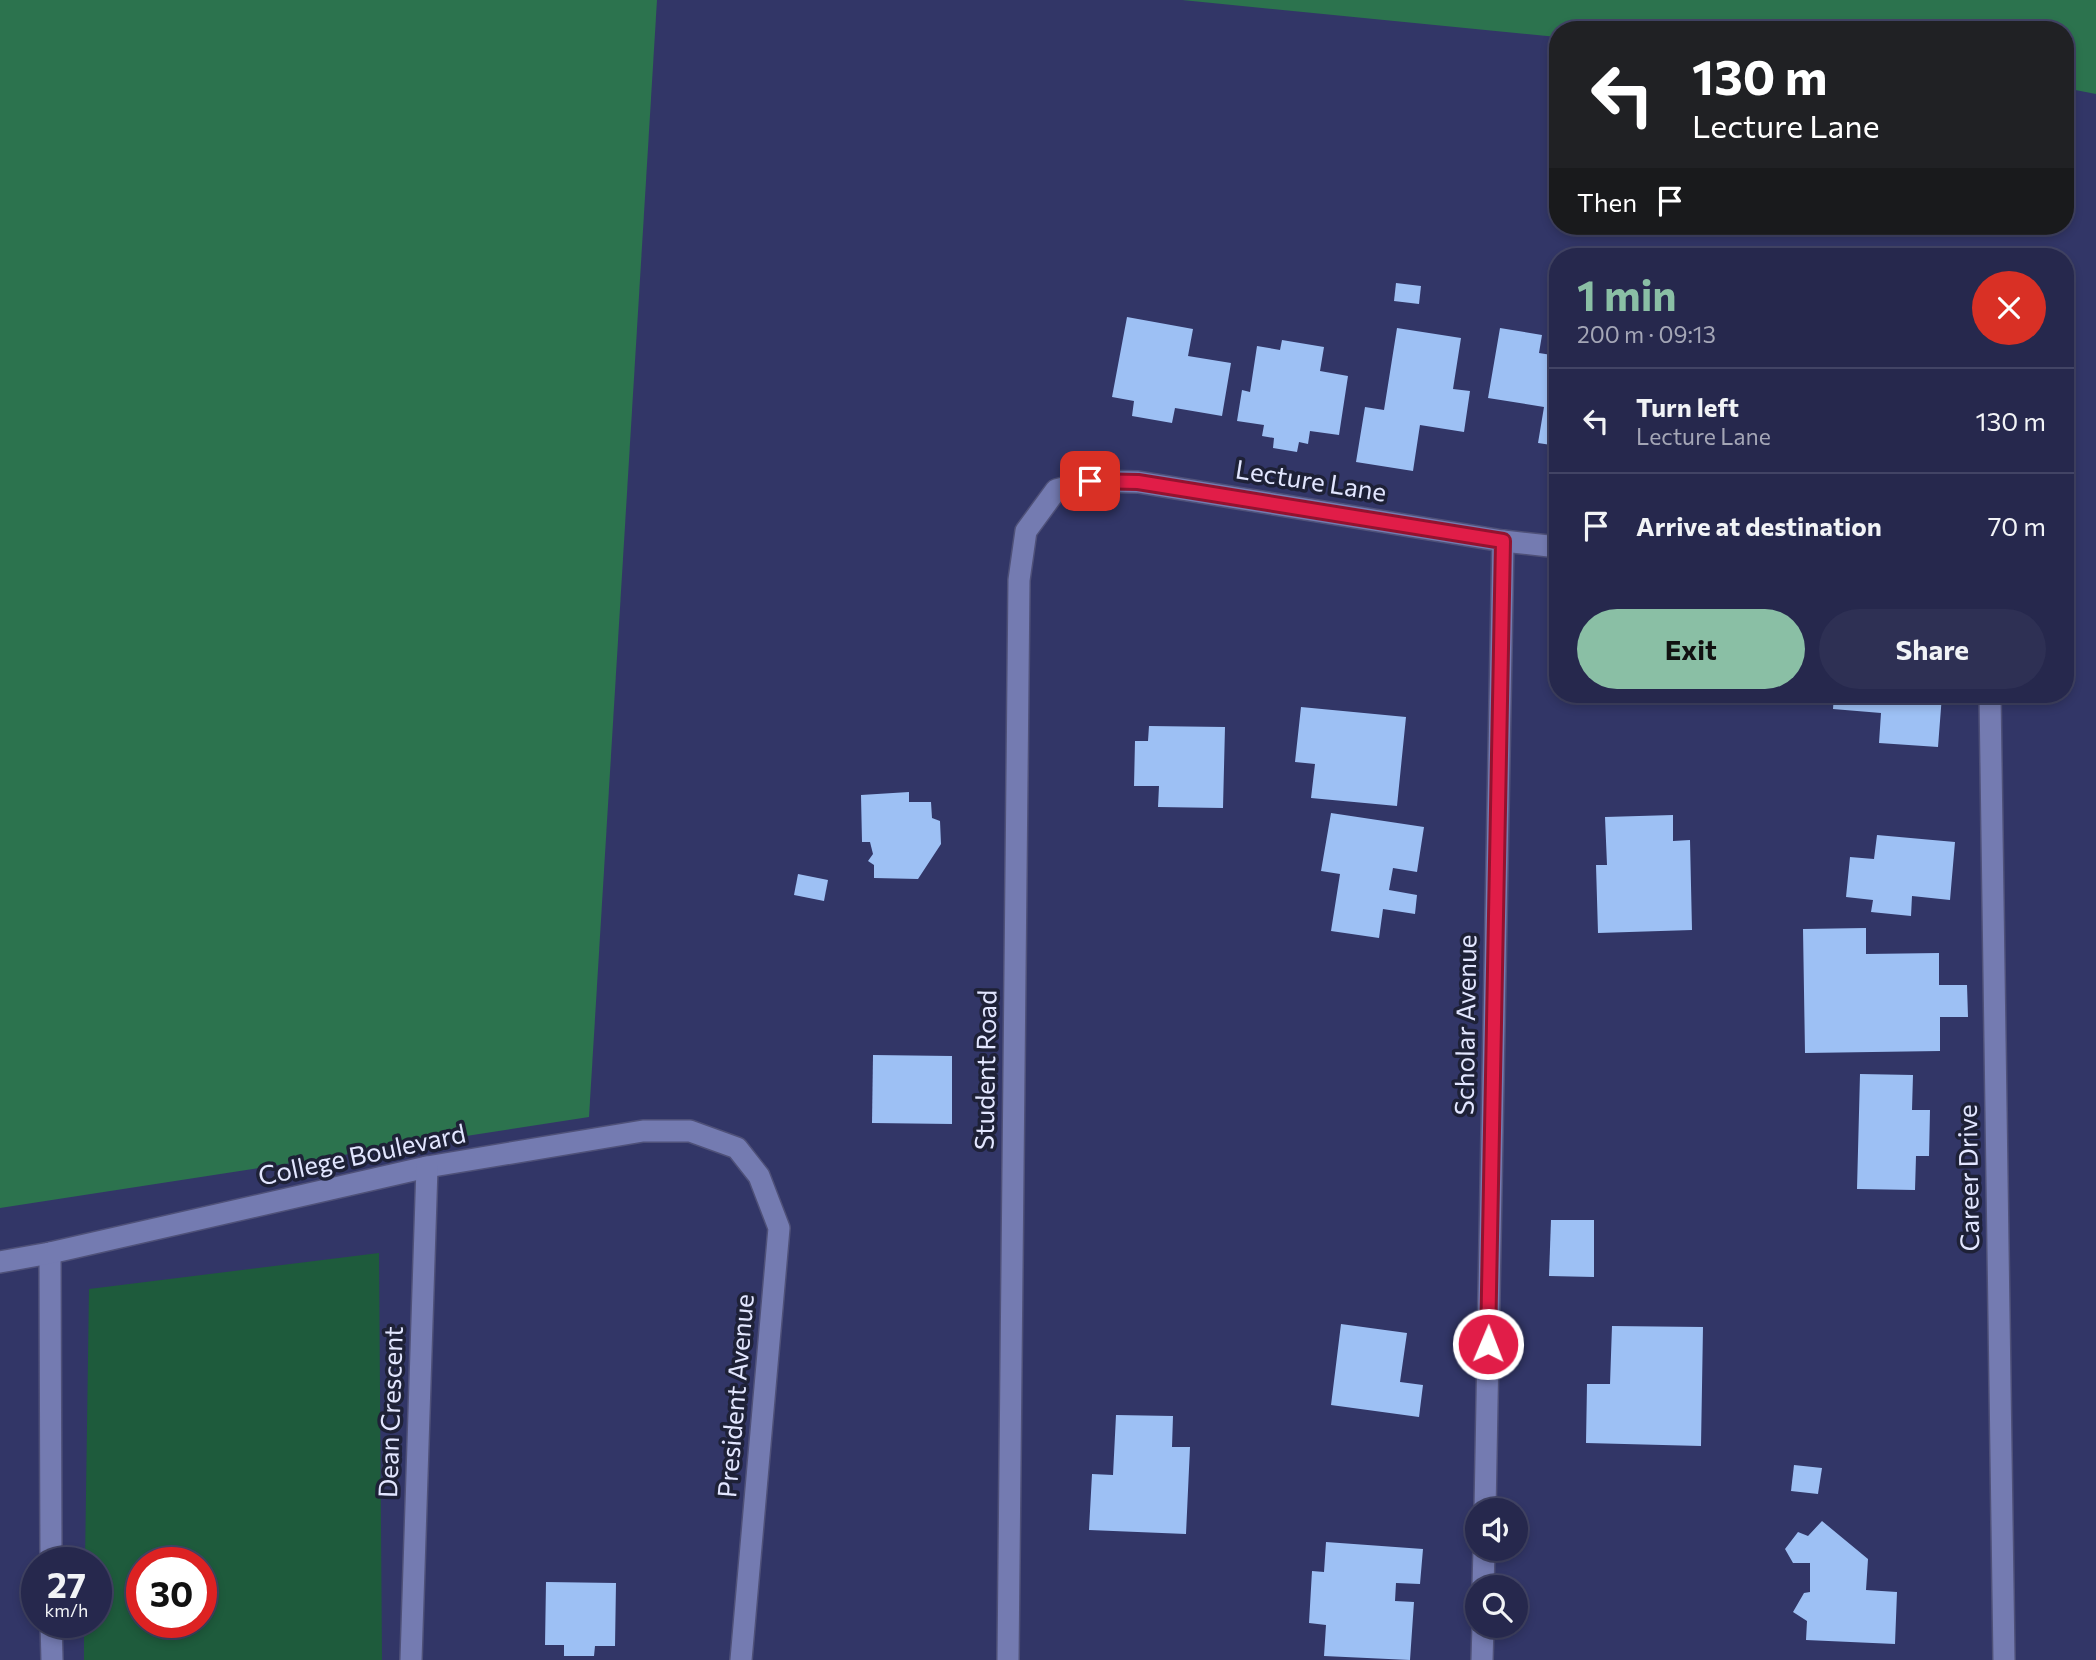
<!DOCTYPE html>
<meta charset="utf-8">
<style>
:root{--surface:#26284d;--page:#2e3054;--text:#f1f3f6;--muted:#a4a6b6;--line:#424465;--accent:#8abfa5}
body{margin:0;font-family:Commissioner,sans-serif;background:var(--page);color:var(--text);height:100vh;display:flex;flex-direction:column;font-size:26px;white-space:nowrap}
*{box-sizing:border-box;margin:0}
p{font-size:23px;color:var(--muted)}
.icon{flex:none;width:38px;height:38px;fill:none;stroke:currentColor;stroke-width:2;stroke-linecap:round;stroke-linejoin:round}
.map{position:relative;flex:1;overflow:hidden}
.sheet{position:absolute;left:1549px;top:248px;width:525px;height:455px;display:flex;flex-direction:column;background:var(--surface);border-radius:28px;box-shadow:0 4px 10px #0003,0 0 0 2px var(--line)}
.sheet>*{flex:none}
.top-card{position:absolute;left:1549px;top:21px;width:525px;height:214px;border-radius:28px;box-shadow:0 4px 10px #0003,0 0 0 2px var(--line);background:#202124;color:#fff;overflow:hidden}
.tools{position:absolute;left:1465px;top:1498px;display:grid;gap:14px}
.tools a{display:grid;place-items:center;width:63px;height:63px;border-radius:50%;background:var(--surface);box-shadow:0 4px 10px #0003,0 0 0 2px var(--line);font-size:35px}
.speed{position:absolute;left:21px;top:1547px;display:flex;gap:14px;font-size:35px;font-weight:700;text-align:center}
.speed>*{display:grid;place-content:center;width:91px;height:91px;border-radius:50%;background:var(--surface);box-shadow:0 4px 10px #0003,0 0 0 2px var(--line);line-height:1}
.speed small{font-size:18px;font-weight:400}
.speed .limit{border:10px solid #d22;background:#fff;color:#111}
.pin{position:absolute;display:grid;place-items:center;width:60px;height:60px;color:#fff;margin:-30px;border-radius:14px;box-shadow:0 4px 10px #0006}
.me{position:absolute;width:77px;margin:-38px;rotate:1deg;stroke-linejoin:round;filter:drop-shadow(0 0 5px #0008)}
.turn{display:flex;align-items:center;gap:24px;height:147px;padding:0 28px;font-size:32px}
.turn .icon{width:91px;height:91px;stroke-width:2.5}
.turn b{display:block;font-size:49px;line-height:60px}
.then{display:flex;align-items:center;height:66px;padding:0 28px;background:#0003;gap:14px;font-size:26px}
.round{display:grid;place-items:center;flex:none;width:74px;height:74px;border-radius:37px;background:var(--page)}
.overview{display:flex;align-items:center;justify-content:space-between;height:119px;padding:0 28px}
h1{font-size:42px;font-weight:700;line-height:52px;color:var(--accent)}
.cta{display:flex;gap:14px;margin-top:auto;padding:14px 28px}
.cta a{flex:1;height:80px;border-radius:42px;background:var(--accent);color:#111;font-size:28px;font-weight:700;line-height:80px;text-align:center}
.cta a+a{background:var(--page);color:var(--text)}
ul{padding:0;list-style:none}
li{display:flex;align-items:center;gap:21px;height:105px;padding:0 28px;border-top:2px solid var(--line)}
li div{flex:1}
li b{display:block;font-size:26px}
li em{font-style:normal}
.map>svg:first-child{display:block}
.green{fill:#1e5b3c;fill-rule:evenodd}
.forest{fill:#2c734e}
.building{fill:#9dc0f4}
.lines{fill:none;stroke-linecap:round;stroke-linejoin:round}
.minor-casing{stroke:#4f5179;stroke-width:24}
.minor{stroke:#747bb1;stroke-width:21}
.route-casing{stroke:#92132f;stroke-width:18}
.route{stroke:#e11d48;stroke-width:12}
.labels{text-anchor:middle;stroke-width:7;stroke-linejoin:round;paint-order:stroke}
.street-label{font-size:26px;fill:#e2e6ff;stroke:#1e2137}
</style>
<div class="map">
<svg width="2096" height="1660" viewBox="0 0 2096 1660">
<rect width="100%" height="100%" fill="#323667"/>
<!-- green -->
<path class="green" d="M379,1253L382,1660H84V1622H96V1563H85L89,1289ZM142,1563H201V1622H142Z"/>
<!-- forest -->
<g class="forest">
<path d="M0,0H657L589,1117L0,1208Z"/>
<path d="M1182,0H2096V94L2065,88V30H1558L1557,37Z"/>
</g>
<!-- building -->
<g class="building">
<path d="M1396,283L1421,286L1419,304L1394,301Z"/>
<path d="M1127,317L1193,329L1188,356L1231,363L1222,416L1175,408L1172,423L1132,416L1134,401L1112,397Z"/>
<path d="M1397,328L1461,338L1453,389L1470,391L1464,432L1420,425L1413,471L1356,462L1365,407L1384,410Z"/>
<path d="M1500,328L1542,335L1539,353L1558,356V446L1538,443L1544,407L1488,398Z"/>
<path d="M1282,340L1324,347L1320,371L1348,376L1339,435L1310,431L1308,444L1299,442L1297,452L1273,448L1274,438L1262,436L1264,425L1237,421L1242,390L1250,392L1257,346L1280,350Z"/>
<path d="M1834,695H1942L1938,747L1879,743L1881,713L1833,709Z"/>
<path d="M1301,707L1406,717L1397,806L1311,798L1315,764L1295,762Z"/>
<path d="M1149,726L1225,727L1223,808L1158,807L1159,786H1134L1135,741H1148Z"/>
<path d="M909,792V802H931L932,818L940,821L941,844L918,879L874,878V865L868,861L873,854L870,842H862L861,795Z"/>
<path d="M1331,813L1424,827L1417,872L1393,868L1389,890L1417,895L1415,914L1383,909L1379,938L1331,931L1340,874L1321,871Z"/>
<path d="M1673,815V841L1690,840L1692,930L1598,933L1596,865H1607L1605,817Z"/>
<path d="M1877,835L1955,842L1950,900L1912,896L1911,916L1871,912L1873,900L1846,897L1850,857L1874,859Z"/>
<path d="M798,874L828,880L824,901L794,895Z"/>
<path d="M1866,928V954L1939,953V985H1967L1968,1017H1940V1051L1805,1053L1803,929Z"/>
<path d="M873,1055L952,1056V1124L872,1123Z"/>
<path d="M1860,1074L1913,1075L1912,1110H1930L1929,1156H1916L1915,1190L1857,1189Z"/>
<path d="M1551,1220H1594V1277L1549,1276Z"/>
<path d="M1341,1324L1407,1333L1400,1382L1423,1385L1419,1417L1331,1405Z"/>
<path d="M1612,1326L1703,1327L1701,1446L1586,1443L1587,1384H1610Z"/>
<path d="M1116,1415L1173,1416L1172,1447H1190L1186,1534L1089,1530L1092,1474L1113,1475Z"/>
<path d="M1794,1465L1822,1468L1818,1494L1791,1491Z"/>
<path d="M1822,1521L1868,1559L1866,1590L1897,1592L1895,1644L1806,1640L1807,1621L1793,1612L1804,1593L1810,1592V1563H1793L1785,1549L1798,1532L1808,1536Z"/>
<path d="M1326,1542L1423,1549L1420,1584L1396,1583L1395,1601L1414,1602L1410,1660L1324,1656L1326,1625L1309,1623L1312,1571L1324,1572Z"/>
<path d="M546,1582L616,1583L615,1646H595L594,1656H564V1645H545Z"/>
</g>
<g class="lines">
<!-- minor casing -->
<g class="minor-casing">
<g id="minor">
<path d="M1990,695L2004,1660"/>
<path d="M50,1253L51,1563"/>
<path d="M0,1262L50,1253L427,1167L643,1131H690L737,1148L759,1176L779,1228L741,1660"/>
<path d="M1485,1510L1503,541"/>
<path d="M1483,1587L1484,1549"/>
<path d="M51,1622L52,1660"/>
<path d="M411,1660L427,1167"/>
<path d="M1008,1660L1019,580L1026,531L1056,490L1090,481L1138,482L1503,541L1558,547"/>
<path d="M1482,1660L1483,1626"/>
</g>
</g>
<!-- minor -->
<use href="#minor" class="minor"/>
</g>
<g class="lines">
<!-- route casing -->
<g class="route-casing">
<path id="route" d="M1090,481L1138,482L1503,541L1488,1344"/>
</g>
<!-- route -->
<use href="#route" class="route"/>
</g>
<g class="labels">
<!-- street labels -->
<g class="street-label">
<text transform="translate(1311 481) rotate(9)" y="9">Lecture Lane</text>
<text transform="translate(1466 1025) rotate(-89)" y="9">Scholar Avenue</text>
<text transform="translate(986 1070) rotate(-89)" y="9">Student Road</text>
<text transform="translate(362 1155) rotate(-12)" y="9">College Boulevard</text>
<text transform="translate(1969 1178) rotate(-91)" y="9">Career Drive</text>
<text transform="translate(736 1396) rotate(-85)" y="9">President Avenue</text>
<text transform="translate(391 1412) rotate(-88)" y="9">Dean Crescent</text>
</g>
</g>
</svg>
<div class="tools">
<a><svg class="icon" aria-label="sound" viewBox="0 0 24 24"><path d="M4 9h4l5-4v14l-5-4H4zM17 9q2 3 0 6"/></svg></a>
<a><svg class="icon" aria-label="search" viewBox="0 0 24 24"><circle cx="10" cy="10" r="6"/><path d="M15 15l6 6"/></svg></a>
</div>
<div class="speed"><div>27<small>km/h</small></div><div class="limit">30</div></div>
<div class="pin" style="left:1090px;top:481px;background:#d93025"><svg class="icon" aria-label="arrive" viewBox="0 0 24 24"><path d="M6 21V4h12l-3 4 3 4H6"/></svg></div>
<svg class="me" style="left:1488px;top:1344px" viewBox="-20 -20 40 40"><circle r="17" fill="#e11d48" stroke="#fff" stroke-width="3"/><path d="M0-11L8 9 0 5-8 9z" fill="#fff"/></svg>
<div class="top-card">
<div class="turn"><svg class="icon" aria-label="left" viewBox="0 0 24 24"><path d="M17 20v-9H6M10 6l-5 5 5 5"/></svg><div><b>130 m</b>Lecture Lane</div></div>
<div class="then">Then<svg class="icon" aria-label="arrive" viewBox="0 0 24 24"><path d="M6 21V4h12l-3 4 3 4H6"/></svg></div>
</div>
<section class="sheet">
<div class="overview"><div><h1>1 min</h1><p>200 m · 09:13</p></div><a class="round" style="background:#d93025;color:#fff"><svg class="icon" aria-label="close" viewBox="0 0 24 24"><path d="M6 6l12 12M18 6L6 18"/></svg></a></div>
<ul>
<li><svg class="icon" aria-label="left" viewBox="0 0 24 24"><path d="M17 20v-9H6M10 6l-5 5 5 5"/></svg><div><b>Turn left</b><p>Lecture Lane</p></div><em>130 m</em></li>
<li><svg class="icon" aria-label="arrive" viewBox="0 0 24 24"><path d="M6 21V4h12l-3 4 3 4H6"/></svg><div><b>Arrive at destination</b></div><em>70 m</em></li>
</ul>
<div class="cta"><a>Exit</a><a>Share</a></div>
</section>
</div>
